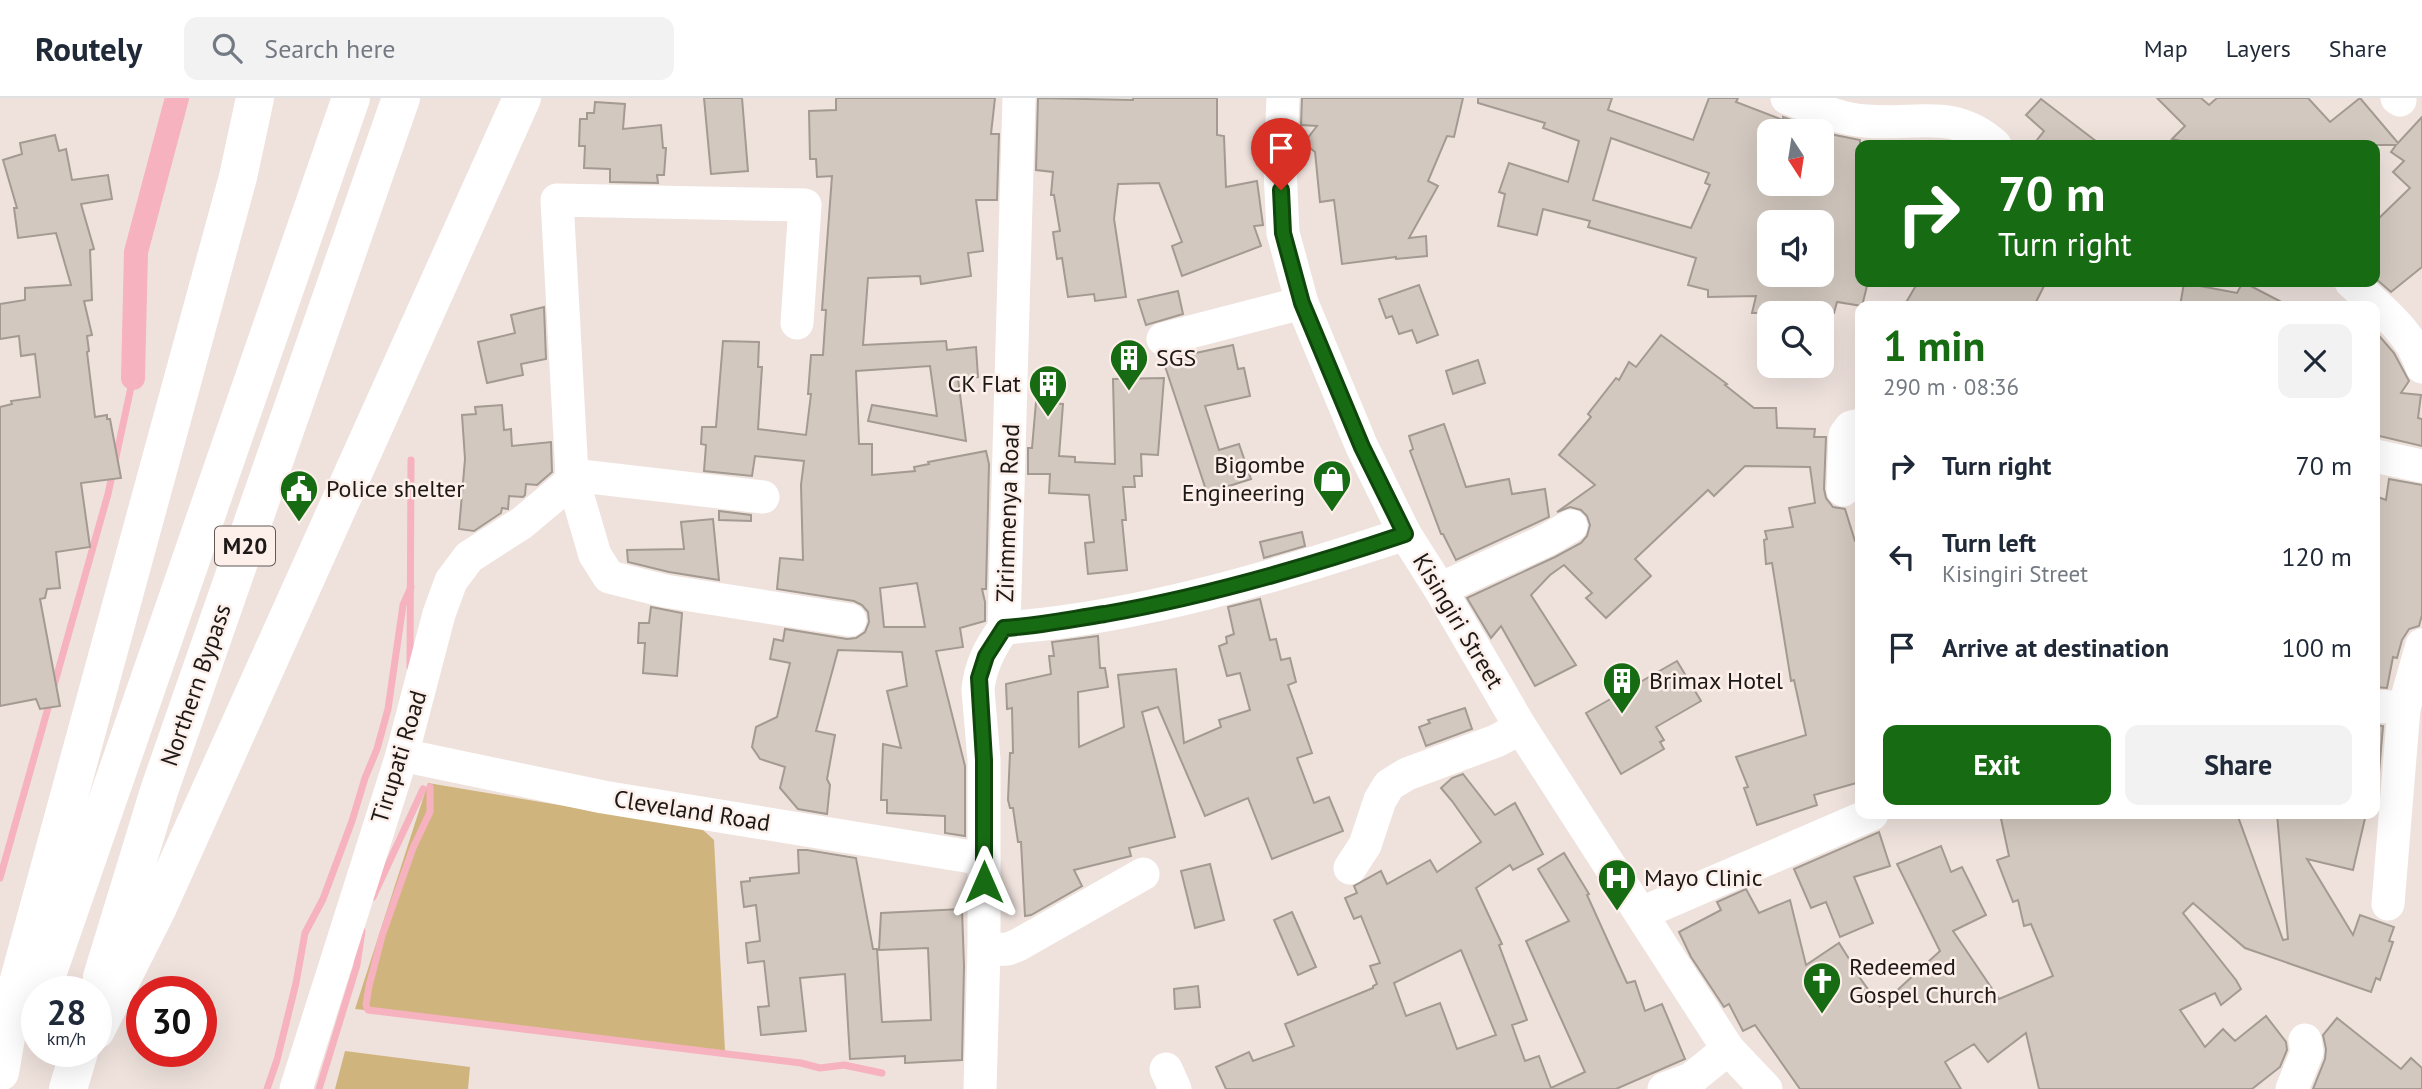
<!DOCTYPE html>
<meta charset="utf-8">
<style>
:root{--surface:#fff;--page:#f2f2f3;--text:#1f2937;--muted:#747a83;--line:#e0e1e3;--accent:#176c13}
body{margin:0;font-family:"PT Sans",sans-serif;background:var(--page);color:var(--text);height:100vh;display:flex;flex-direction:column;font-size:26px;white-space:nowrap}
*{box-sizing:border-box;margin:0}
p{font-size:23px;color:var(--muted)}
.icon{flex:none;width:38px;height:38px;fill:none;stroke:currentColor;stroke-width:2;stroke-linecap:round;stroke-linejoin:round}
.map{position:relative;flex:1;overflow:hidden}
.drawer{position:absolute;left:1855px;top:203px;width:525px;height:518px;display:flex;flex-direction:column;background:var(--surface);border-radius:14px;box-shadow:0 7px 28px #0002}
.drawer>*{flex:none}
.guide{position:absolute;left:1855px;top:42px;width:525px;height:147px;border-radius:14px;box-shadow:0 7px 28px #0002;background:#176c13;color:#fff;overflow:hidden}
.needle{width:46px;rotate:168deg}
.controls{position:absolute;left:1757px;top:21px;display:grid;gap:14px}
.controls a{display:grid;place-items:center;width:77px;height:77px;border-radius:14px;background:var(--surface);box-shadow:0 7px 28px #0002;font-size:35px}
.speed{position:absolute;left:21px;top:878px;display:flex;gap:14px;font-size:35px;font-weight:700;text-align:center}
.speed>*{display:grid;place-content:center;width:91px;height:91px;border-radius:50%;background:var(--surface);box-shadow:0 7px 28px #0002;line-height:1}
.speed small{font-size:18px;font-weight:400}
.speed .limit{border:10px solid #d22;background:#fff;color:#111}
.pin{position:absolute;display:grid;place-items:center;width:60px;height:60px;color:#fff;margin:-72px -30px;border-radius:50% 50% 50% 0;rotate:-45deg;box-shadow:0 0 7px #0007}
.pin .icon{rotate:45deg}
.me{position:absolute;width:77px;margin:-38px;rotate:0deg;stroke-linejoin:round;filter:drop-shadow(0 0 5px #0008)}
.turn{display:flex;align-items:center;gap:24px;height:147px;padding:0 28px;font-size:32px}
.turn .icon{width:91px;height:91px;stroke-width:2.5}
.turn b{display:block;font-size:49px;line-height:60px}
.round{display:grid;place-items:center;flex:none;width:74px;height:74px;border-radius:14px;background:var(--page)}
.overview{display:flex;align-items:center;justify-content:space-between;height:119px;padding:0 28px}
h1{font-size:42px;font-weight:800;line-height:52px;color:var(--accent)}
.cta{display:flex;gap:14px;margin-top:auto;padding:14px 28px}
.cta a{flex:1;height:80px;border-radius:14px;background:var(--accent);color:#fff;font-size:28px;font-weight:800;line-height:80px;text-align:center}
.cta a+a{background:var(--page);color:var(--text)}
ul{padding:0;list-style:none}
li{display:flex;align-items:center;gap:21px;height:91px;padding:0 28px}
li div{flex:1}
li b{display:block;font-size:26px}
li em{font-style:normal}
header{display:flex;align-items:center;gap:42px;box-sizing:border-box;height:98px;padding:0 35px;background:var(--surface);border-bottom:2px solid var(--line)}
header strong{font-size:33px}
nav{display:flex;gap:38px;margin-inline-start:auto;font-size:24px}
.search{width:490px;height:63px;background:var(--page);display:flex;align-items:center;gap:18px;box-sizing:border-box;padding:0 24px;border-radius:14px;color:var(--muted);font-size:26px}
.map>svg:first-child{display:block}
.green{fill:#d0b47e}
.lines{fill:none;stroke-linecap:round;stroke-linejoin:round}
.stream{stroke:#f6b2bf;stroke-width:7}
.canal{stroke:#f6b2bf;stroke-width:24}
.building{fill:#d2c8bf;stroke:#a39a91;stroke-width:2;fill-rule:evenodd}
.minor{stroke:#fff;stroke-width:33}
.highway{stroke:#fff;stroke-width:38}
.route-casing{stroke:#0f460c;stroke-width:18}
.route{stroke:#176c13;stroke-width:12}
.labels{text-anchor:middle;stroke-width:5;stroke-linejoin:round;paint-order:stroke}
.shield{fill:#fdefea;stroke:#605956;stroke-width:2}
.shield-label{font-size:23px;font-weight:bold;fill:#1d1917}
.poi-label{font-size:24px;fill:#1d1917;stroke:#fdefea;text-anchor:start}
.street-label{font-size:24px;fill:#1d1917;stroke:#fdefea}
</style>
<header>
<strong>Routely</strong>
<div class="search"><svg class="icon" aria-label="search" viewBox="0 0 24 24"><circle cx="10" cy="10" r="6"/><path d="M15 15l6 6"/></svg>Search here</div>
<nav><a>Map</a><a>Layers</a><a>Share</a></nav>
</header>
<div class="map">
<svg width="2422" height="991" viewBox="0 0 2422 991">
<rect width="100%" height="100%" fill="#efe2dd"/>
<!-- green -->
<g class="green">
<path d="M428,685L702,731L714,742L725,953L355,911Z"/>
<path d="M345,953L470,969L468,991H335Z"/>
</g>
<g class="lines">
<!-- stream -->
<g class="stream">
<path d="M410,569L411,362"/>
<path d="M53,591L108,396L133,280"/>
<path d="M430,689V714L413,750L382,838L369,888L366,907L368,912L801,965L820,970L844,967L882,975"/>
<path d="M0,780L50,603"/>
<path d="M373,799L423,691"/>
<path d="M267,991L277,962L296,885L305,835L323,801L352,723L365,680L377,651L388,611L403,507L411,489"/>
<path d="M319,991L357,867L362,833"/>
</g>
<!-- canal -->
<path class="canal" d="M133,280L136,154L177,0"/>
</g>
<!-- building -->
<g class="building">
<path d="M704,0H742L748,73L711,76Z"/>
<path d="M836,0H995L991,36H999L997,102H976L983,153L968,155L971,178L921,186L920,178L868,180L863,247L946,243L947,252L976,249L978,279L958,281L966,343L868,323L872,307L937,318L930,268L856,273L859,346H872V377L915,373L914,369L929,366L928,364L986,353L989,366L986,491H982L985,504V523L960,530L963,549L936,553L965,668V738L945,735V718L887,715V702H881L883,646L901,650L887,593L907,588L902,554L838,552L816,633L835,637L827,681L830,687L827,716L798,711L780,690L785,669L760,661L752,649L756,629L777,619L790,565L770,561L774,541L783,543L785,531L847,541L856,540L865,534L869,524L868,514L862,507L854,503L777,491L780,460L803,462L801,387L804,363L755,358L752,378L704,373L706,347L701,346L702,329H716L723,243L759,244L758,269H762L758,331L806,337L811,296H808L811,257H823L826,212H822L832,78L817,79L816,61H810L809,13L836,12ZM917,485L925,529H884L880,490Z"/>
<path d="M1038,0L1133,2V0H1217V37L1224,38L1226,89L1257,83L1263,127L1254,128L1261,148L1182,178L1172,148L1182,144L1159,85L1118,86L1114,121L1126,199L1095,203L1094,196L1068,199L1062,160L1057,161L1053,134L1060,133L1054,97H1051L1053,74L1036,72Z"/>
<path d="M1302,0H1463L1454,39L1447,38L1428,83L1438,88L1409,140L1426,138L1427,158L1396,161V159L1342,166L1334,102L1320,104L1315,54L1304,45L1317,28L1301,27Z"/>
<path d="M1478,0H1612L1608,12L1693,42L1709,0H1738L1736,4L1783,22V19L1830,36L1860,42V184H1868L1862,208L1837,204L1834,215H1752L1756,198L1708,199V192L1688,187L1696,160L1588,129L1590,123L1543,111L1537,137L1498,128L1505,96L1499,94L1509,65L1568,84L1579,43L1543,30L1545,25L1478,5ZM1769,33H1822V86H1769ZM1611,40L1709,75L1705,85L1710,87L1691,130L1593,102ZM1769,124H1822V177H1769Z"/>
<path d="M2157,0H2201L2209,7L2217,0H2308L2330,24L2360,0L2398,45L2422,19V169L2391,194L2375,180V124L2410,90L2393,74L2404,63L2391,54L2396,47H2199L2172,41L2185,28Z"/>
<path d="M2041,1L2101,47H2033L2044,33L2026,17Z"/>
<path d="M595,4L625,6L623,31L661,27L663,50H666L664,77H657L658,85L610,84V71L584,70L585,48H579L580,21H587V15H594Z"/>
<path d="M55,37L59,53L66,51L72,82L108,77L112,101L81,106L94,151L90,152L92,202L84,203L92,237L87,238L89,253L87,254L95,319L107,317V321H110L121,380L81,385L90,449L56,454L60,490L47,491L45,500L40,501L60,608L40,611L36,601L0,608V309L12,306L11,303L40,299L35,256L21,258L19,238L0,241V206L25,202V190L71,187L56,135L18,140L14,110H17L3,62L22,56L20,45Z"/>
<path d="M1918,184H2046L2034,208H1904Z"/>
<path d="M2243,184L2289,208H2180L2184,185L2237,195Z"/>
<path d="M1419,187L1438,237L1417,245L1412,232L1399,236L1392,218L1386,220L1379,201Z"/>
<path d="M1178,193L1183,216L1146,227L1138,202Z"/>
<path d="M544,209L546,261L521,266L523,277L487,285L478,244L515,235L511,217Z"/>
<path d="M2375,233L2394,255L2409,283L2401,295L2421,297L2418,320L2422,321V348L2375,337Z"/>
<path d="M1661,237L1727,286L1725,287L1754,310H1776L1777,330L1815,331L1814,339H1826L1824,391L1826,400L1833,409L1845,411L1855,443H1860V684L1814,697L1817,707L1757,727L1744,690L1748,689L1736,659L1806,637L1794,582L1791,583L1772,465L1766,466L1764,442L1767,441L1765,433L1793,429L1789,410L1815,405L1810,369L1745,368L1714,398L1708,392L1635,461L1651,478L1606,520L1586,500L1592,495L1564,467L1550,477L1531,497L1576,567L1535,588L1501,528L1491,540L1467,500L1555,459L1581,445L1587,438L1590,427L1587,418L1581,412L1570,409L1557,414L1595,387L1559,357L1591,319L1588,316L1616,280L1619,282L1629,264L1636,269Z"/>
<path d="M1233,247L1238,271L1244,270L1250,298L1205,308L1219,352L1239,346L1251,381L1207,395L1163,262Z"/>
<path d="M1478,262L1485,285L1453,296L1446,273Z"/>
<path d="M1164,280L1158,357L1141,356L1142,378H1134L1135,389H1123L1126,422H1122L1127,472L1088,476L1085,445L1094,444L1089,397L1049,395L1050,376H1028V350H1032L1036,304L1063,306L1059,358L1075,359V364L1115,366L1113,281Z"/>
<path d="M502,307L504,332L511,331L512,348L551,344L552,374L537,387L526,386L525,397L523,399L509,398L508,411L502,410L501,415L474,433L459,431L465,361L462,317L476,316L475,309Z"/>
<path d="M1444,326L1466,389L1509,381L1512,396L1545,391L1549,419L1456,462L1443,436H1441L1410,353L1413,351L1409,338Z"/>
<path d="M2389,381L2422,387V517L2419,528L2409,531L2402,542L2397,560L2393,559L2387,590L2375,589V398L2386,402Z"/>
<path d="M719,413L751,417V423L719,422Z"/>
<path d="M713,421L719,482L669,474L628,464L627,452L684,451L681,424Z"/>
<path d="M1302,434L1305,448L1264,460L1260,444Z"/>
<path d="M1260,501L1270,542L1276,541L1281,562L1290,560L1296,584L1288,587L1312,655L1297,660L1314,705L1329,699L1343,733L1272,761L1248,700L1205,718L1158,609L1142,614L1175,739L1129,750L1131,758L1074,772L1082,788L1031,817L1025,818L1021,744H1018L1013,710H1010L1008,702L1010,655H1013L1012,610L1007,611L1006,586L1051,576L1049,558H1054L1052,544L1098,538L1100,570H1105L1108,589L1078,594L1079,649L1124,629L1118,577L1176,571L1184,645L1221,629L1219,622L1250,612L1240,575L1227,578L1219,548L1227,545L1226,539L1234,536L1228,509Z"/>
<path d="M651,509L682,515L677,578L643,575L645,545H638L639,525H649Z"/>
<path d="M1677,563L1701,603L1656,629L1664,642L1660,644L1664,651L1621,676L1586,615Z"/>
<path d="M1465,610L1472,631L1426,648L1419,629L1430,625L1428,622Z"/>
<path d="M2375,627L2383,628L2379,675H2375Z"/>
<path d="M1463,676L1495,717L1515,705L1543,756L1513,772L1510,767L1476,790L1502,846L1499,847L1527,922L1512,927L1525,963L1539,958L1551,990L1585,974L1526,843L1569,823L1538,771L1564,755L1589,796L1587,797L1627,885L1635,883L1645,913L1662,906L1685,961L1616,991H1226L1216,969L1249,954L1253,963L1294,948L1285,926L1373,890V888L1377,886L1370,868L1380,865L1361,818L1354,821L1345,800L1357,795L1354,788L1381,773L1387,786L1430,762L1437,774L1481,744L1452,703L1441,690L1452,680ZM1461,852L1496,937L1457,951L1440,905L1406,918L1394,885Z"/>
<path d="M2000,716H2237L2283,842L2288,841L2277,716H2366L2353,772L2307,761L2353,837L2360,817L2394,829L2389,843L2393,844L2380,882L2376,880L2371,894L2245,850L2193,805L2183,815L2236,882L2241,891L2221,907L2215,895L2180,912L2205,949L2223,931L2235,943L2266,918L2286,944L2287,952L2280,969L2252,991H2039L2026,935L1988,964L1974,946L1945,964L1961,991H1800L1755,927L1743,933L1729,906L1724,909L1691,859L1679,834L1721,812L1717,804L1746,791L1759,815L1790,802L1806,867L1839,845L1856,872L1855,873L1880,908L1940,853L1897,766L1941,748L1951,774L1962,769L1986,817L1953,833L1999,901L2053,878L2031,826L2024,828L2018,802L2013,804L1997,762L2009,758Z"/>
<path d="M1879,734L1890,768L1854,779L1873,825L1840,839L1826,804L1811,810L1794,771Z"/>
<path d="M798,752H807L856,760L873,851H877L882,924L931,922L928,850L879,852L881,815L962,811L964,868L962,962L905,965V958L850,961L845,876L800,880L806,933L761,937L758,909L769,908L764,863L748,865L746,845L760,843L756,807L744,809L741,784L750,783V780L799,775Z"/>
<path d="M1210,766L1224,822L1195,830L1181,773Z"/>
<path d="M1292,814L1316,869L1298,877L1274,822Z"/>
<path d="M1198,888L1200,909L1175,911L1174,891Z"/>
<path d="M2337,920L2401,971L2411,960L2422,970V991H2313L2325,961L2326,951L2323,937Z"/>
</g>
<g class="lines">
<!-- minor -->
<g class="minor">
<path d="M1283,0L1280,71L1283,135L1302,205L1362,349L1405,436L1440,491L1521,630L1728,951L1766,991"/>
<path d="M1787,0C1812,9 1839,21 1866,23C1916,28 1952,9 1995,47"/>
<path d="M2397,0L2400,2"/>
<path d="M2351,184C2378,209 2411,233 2422,269"/>
<path d="M1163,241L1302,205"/>
<path d="M2375,358L2422,368"/>
<path d="M573,382L595,457L609,479L665,493L850,522"/>
<path d="M1843,392L1845,337L1851,329L1860,327"/>
<path d="M763,399L572,377L557,102L805,107L797,225"/>
<path d="M1440,491L1547,442L1571,428"/>
<path d="M1004,530C1140,520 1277,478 1405,436"/>
<path d="M2375,608L2404,610"/>
<path d="M402,657L603,699L984,761"/>
<path d="M1350,770L1365,747L1380,702L1389,687L1407,676L1496,643L1521,630"/>
<path d="M2388,806L2404,610L2422,547"/>
<path d="M1642,815L1872,716"/>
<path d="M984,852L1008,851L1018,847L1143,776"/>
<path d="M1166,971L1175,991"/>
<path d="M296,991L402,657L439,516L451,483L469,459L522,425L573,382L572,377"/>
<path d="M980,991L984,852V662L978,592C980,568 990,549 1004,530L1019,0"/>
<path d="M1664,991L1691,981L1728,951"/>
<path d="M2292,991L2307,954L2305,942"/>
</g>
<!-- highway -->
<g class="highway">
<path d="M102,879L159,693L401,0"/>
<path d="M41,894L351,0"/>
<path d="M96,932L157,811L522,0"/>
<path d="M0,974L11,911L238,79L255,0"/>
<path d="M68,991L79,954"/>
</g>
</g>
<g class="lines">
<!-- route casing -->
<g class="route-casing">
<path id="route" d="M984,784V662L979,580L986,558L1004,530C1038,528 1071,521 1105,516C1208,498 1307,469 1405,436L1362,349L1302,205L1283,135L1281,92"/>
</g>
<!-- route -->
<use href="#route" class="route"/>
</g>
<!-- icons -->
<defs>
<g id="building-pin" transform="scale(2.0125)"><path d="M0 17L-7.5 6A9.5 9.5 0 1 1 7.5 6Z" fill="#176c13" stroke="#fdefea"/><path d="M-4-6H4V6H1V3H-1V6H-4ZM-2.5-4.3h1.7v1.8h-1.7ZM.8-4.3h1.7v1.8H.8ZM-2.5-1h1.7V.8h-1.7ZM.8-1h1.7V.8H.8Z" fill="#fff"/></g>
<g id="shop-pin" transform="scale(2.0125)"><path d="M0 17L-7.5 6A9.5 9.5 0 1 1 7.5 6Z" fill="#176c13" stroke="#fdefea"/><path d="M-5-2.5h2.3a2.7 3.5 0 0 1 5.4 0H5L5.5 6h-11ZM-1.5-2.5h3a1.5 2.3 0 0 0-3 0Z" fill="#fff"/></g>
<g id="civic-pin" transform="scale(2.0125)"><path d="M0 17L-7.5 6A9.5 9.5 0 1 1 7.5 6Z" fill="#176c13" stroke="#fdefea"/><path d="M-.6-6.5H3V-4.5H.6V-3L4-1V1h2V6H-6V1h2V-1L-.6-3ZM-1.2 2.5V6h2.4V2.5Z" fill="#fff"/></g>
<g id="hospital-pin" transform="scale(2.0125)"><path d="M0 17L-7.5 6A9.5 9.5 0 1 1 7.5 6Z" fill="#176c13" stroke="#fdefea"/><path d="M-5-5h3v3.5h4V-5h3V5h-3V1.5h-4V5h-3Z" fill="#fff"/></g>
<g id="church-pin" transform="scale(2.0125)"><path d="M0 17L-7.5 6A9.5 9.5 0 1 1 7.5 6Z" fill="#176c13" stroke="#fdefea"/><path d="M-1.2-6h2.4v3.5h3.3v2.4h-3.3V6h-2.4V-.1h-3.3v-2.4h3.3Z" fill="#fff"/></g>
</defs>
<g fill-rule="evenodd">
<use href="#building-pin" x="1129" y="260"/>
<use href="#building-pin" x="1048" y="286"/>
<use href="#shop-pin" x="1332" y="381"/>
<use href="#civic-pin" x="299" y="391"/>
<use href="#building-pin" x="1622" y="583"/>
<use href="#hospital-pin" x="1617" y="780"/>
<use href="#church-pin" x="1822" y="883"/>
</g>
<g class="labels">
<!-- shield labels -->
<rect class="shield" x="215" y="428.5" width="60" height="39" rx="5"/>
<g class="shield-label">
<text x="245" y="456">M20</text>
</g>
<!-- poi labels -->
<g class="poi-label">
<text x="1156" y="268">SGS</text>
<text x="1021" y="294" text-anchor="end">CK Flat</text>
<text x="1305" y="375" text-anchor="end">Bigombe<tspan x="1305" dy="28">Engineering</tspan></text>
<text x="326" y="399">Police shelter</text>
<text x="1649" y="591">Brimax Hotel</text>
<text x="1644" y="788">Mayo Clinic</text>
<text x="1849" y="877">Redeemed<tspan x="1849" dy="28">Gospel Church</tspan></text>
</g>
<!-- street labels -->
<g class="street-label">
<text transform="translate(1008 415) rotate(-88)" y="8">Zirimmenya Road</text>
<text transform="translate(1458 523) rotate(59)" y="8">Kisingiri Street</text>
<text transform="translate(196 587) rotate(-71)" y="8">Northern Bypass</text>
<text transform="translate(399 659) rotate(-73)" y="8">Tirupati Road</text>
<text transform="translate(692 713) rotate(9)" y="8">Cleveland Road</text>
</g>
</g>
</svg>
<div class="controls">
<a><svg class="needle" viewBox="-14 -14 28 28"><path d="M0-13l5 13h-10z" fill="#e53935"/><path d="M0 13l5-13h-10z" fill="#747a83"/></svg></a>
<a><svg class="icon" aria-label="sound" viewBox="0 0 24 24"><path d="M4 9h4l5-4v14l-5-4H4zM17 9q2 3 0 6"/></svg></a>
<a><svg class="icon" aria-label="search" viewBox="0 0 24 24"><circle cx="10" cy="10" r="6"/><path d="M15 15l6 6"/></svg></a>
</div>
<div class="speed"><div>28<small>km/h</small></div><div class="limit">30</div></div>
<div class="pin" style="left:1281px;top:92px;background:#d93025"><svg class="icon" aria-label="arrive" viewBox="0 0 24 24"><path d="M6 21V4h12l-3 4 3 4H6"/></svg></div>
<svg class="me" style="left:984px;top:784px" viewBox="-20 -20 40 40"><path d="M0-17L14 15 0 8-14 15z" fill="#176c13" stroke="#fff" stroke-width="4"/></svg>
<div class="guide">
<div class="turn"><svg class="icon" aria-label="right" viewBox="0 0 24 24"><path d="M7 20v-9h11M14 6l5 5-5 5"/></svg><div><b>70 m</b>Turn right</div></div>
</div>
<section class="drawer">
<div class="overview"><div><h1>1 min</h1><p>290 m · 08:36</p></div><a class="round"><svg class="icon" aria-label="close" viewBox="0 0 24 24"><path d="M6 6l12 12M18 6L6 18"/></svg></a></div>
<ul>
<li><svg class="icon" aria-label="right" viewBox="0 0 24 24"><path d="M7 20v-9h11M14 6l5 5-5 5"/></svg><div><b>Turn right</b></div><em>70 m</em></li>
<li><svg class="icon" aria-label="left" viewBox="0 0 24 24"><path d="M17 20v-9H6M10 6l-5 5 5 5"/></svg><div><b>Turn left</b><p>Kisingiri Street</p></div><em>120 m</em></li>
<li><svg class="icon" aria-label="arrive" viewBox="0 0 24 24"><path d="M6 21V4h12l-3 4 3 4H6"/></svg><div><b>Arrive at destination</b></div><em>100 m</em></li>
</ul>
<div class="cta"><a>Exit</a><a>Share</a></div>
</section>
</div>
